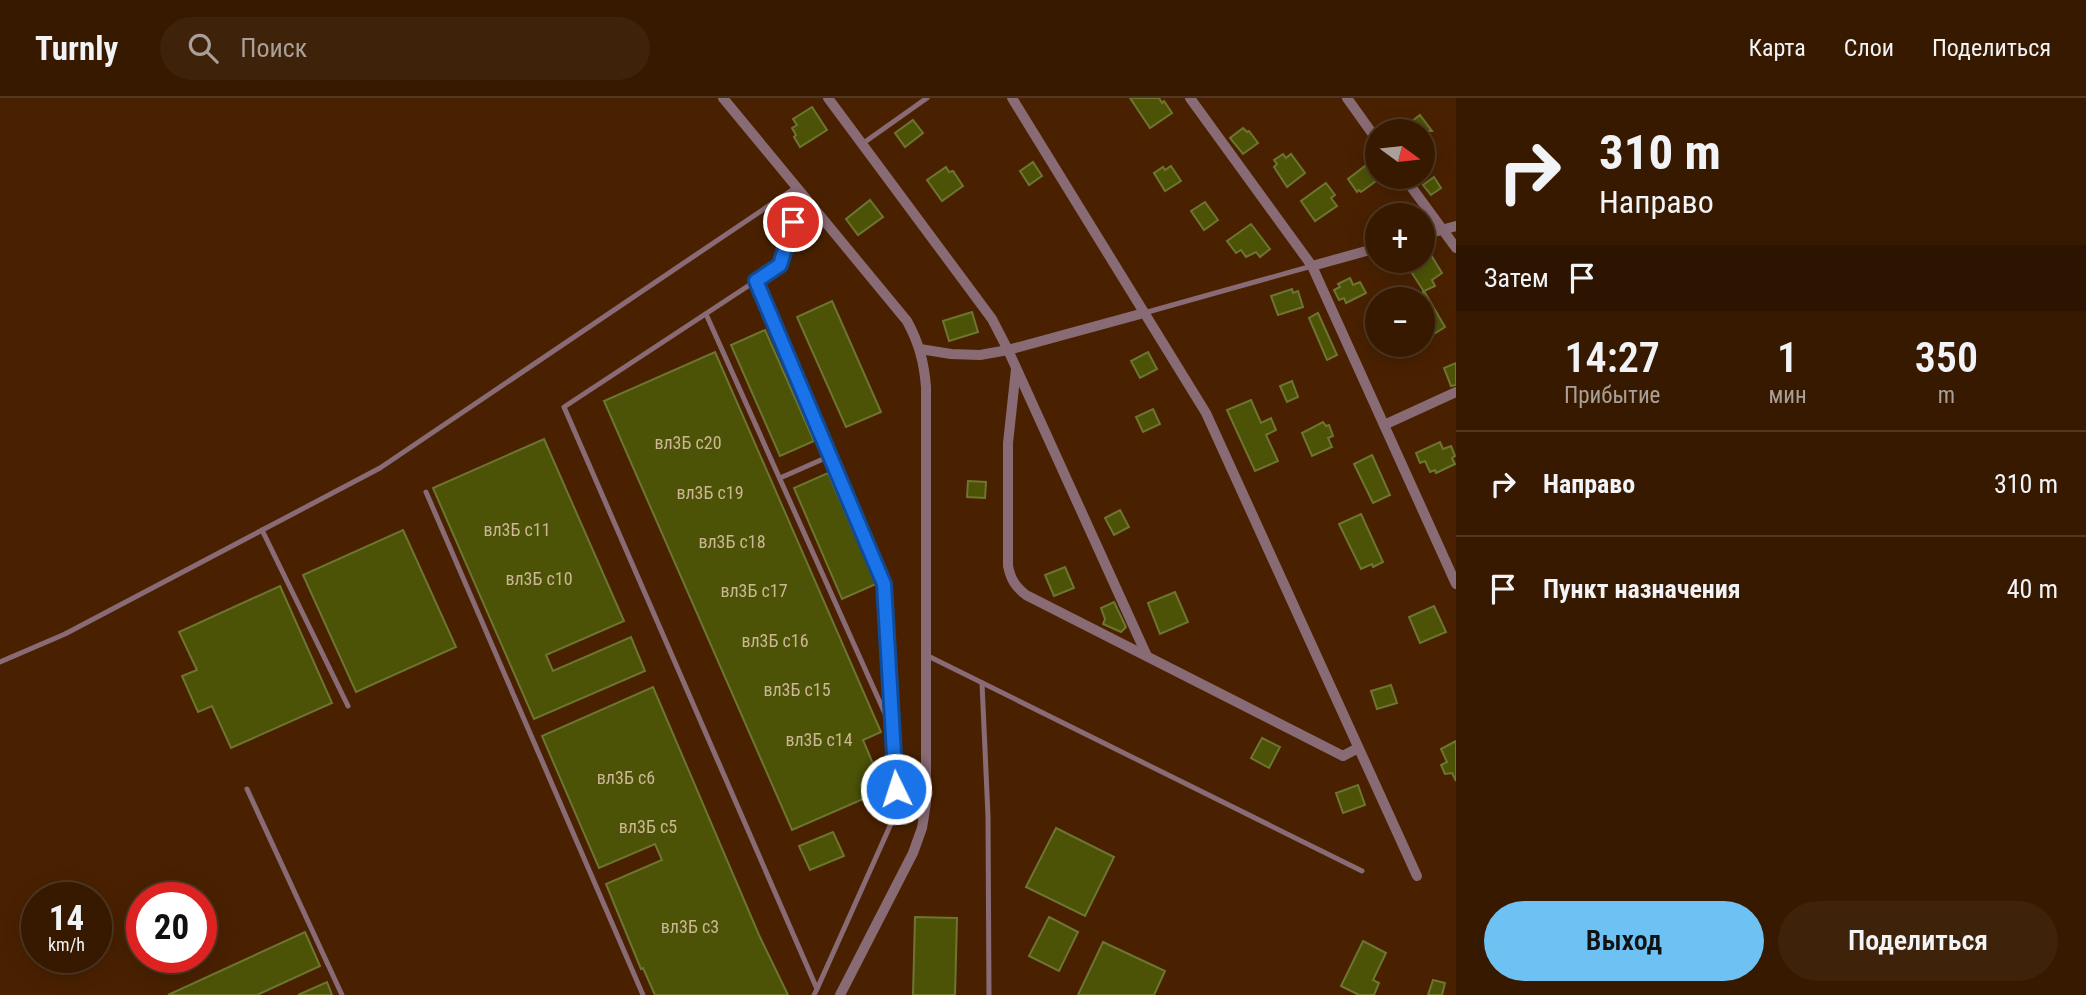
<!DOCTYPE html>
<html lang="ru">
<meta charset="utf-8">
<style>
:root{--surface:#371900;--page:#3e220a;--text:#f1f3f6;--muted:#aaa099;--line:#513822;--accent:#6dc2f3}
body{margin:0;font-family:"Roboto Condensed",sans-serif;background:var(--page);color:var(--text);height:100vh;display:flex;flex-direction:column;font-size:26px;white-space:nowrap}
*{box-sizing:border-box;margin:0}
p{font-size:23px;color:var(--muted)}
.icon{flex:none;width:38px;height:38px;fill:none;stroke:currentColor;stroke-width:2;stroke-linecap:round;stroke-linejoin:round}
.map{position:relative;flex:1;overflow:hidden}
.panel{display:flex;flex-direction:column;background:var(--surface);width:630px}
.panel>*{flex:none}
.banner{background:#371900;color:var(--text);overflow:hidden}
.needle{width:46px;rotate:105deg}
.tools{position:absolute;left:1365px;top:21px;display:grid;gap:14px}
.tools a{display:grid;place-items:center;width:70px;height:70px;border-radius:50%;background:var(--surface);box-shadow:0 4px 18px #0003,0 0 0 2px var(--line);font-size:35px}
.speed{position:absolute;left:21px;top:784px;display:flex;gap:14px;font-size:35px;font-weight:700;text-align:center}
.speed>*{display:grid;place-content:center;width:91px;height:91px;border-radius:50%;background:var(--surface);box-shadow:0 4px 18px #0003,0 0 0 2px var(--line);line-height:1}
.speed small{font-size:18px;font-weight:400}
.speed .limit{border:10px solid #d22;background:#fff;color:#111}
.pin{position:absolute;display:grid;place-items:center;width:60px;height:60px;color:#fff;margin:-30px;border:4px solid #fff;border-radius:50%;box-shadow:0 2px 7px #0007}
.me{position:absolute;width:77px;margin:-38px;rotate:356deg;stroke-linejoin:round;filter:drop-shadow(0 0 5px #0008)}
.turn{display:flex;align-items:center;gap:24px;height:147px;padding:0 28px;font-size:32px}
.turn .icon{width:91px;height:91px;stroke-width:2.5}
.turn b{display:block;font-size:49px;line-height:60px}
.then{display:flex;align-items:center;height:66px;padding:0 28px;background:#0003;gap:14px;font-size:26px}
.eta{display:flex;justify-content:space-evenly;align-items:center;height:119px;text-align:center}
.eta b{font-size:42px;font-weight:600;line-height:49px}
.primary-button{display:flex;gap:14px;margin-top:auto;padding:14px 28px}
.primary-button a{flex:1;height:80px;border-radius:42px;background:var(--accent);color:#111;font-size:28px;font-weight:600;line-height:80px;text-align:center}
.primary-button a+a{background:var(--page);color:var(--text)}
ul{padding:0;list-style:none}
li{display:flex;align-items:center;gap:21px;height:105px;padding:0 28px;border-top:2px solid var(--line)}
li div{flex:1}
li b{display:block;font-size:26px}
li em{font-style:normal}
header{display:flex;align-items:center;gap:42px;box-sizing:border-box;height:98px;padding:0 35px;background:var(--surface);border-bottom:2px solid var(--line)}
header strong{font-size:33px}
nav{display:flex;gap:38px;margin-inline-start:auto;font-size:24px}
.search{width:490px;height:63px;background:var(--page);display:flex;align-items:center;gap:18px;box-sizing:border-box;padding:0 24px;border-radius:38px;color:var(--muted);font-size:26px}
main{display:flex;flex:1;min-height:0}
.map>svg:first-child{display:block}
.building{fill:#4c5307;stroke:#6d7531;stroke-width:2}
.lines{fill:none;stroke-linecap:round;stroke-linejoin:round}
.lane{stroke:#896b75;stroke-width:5}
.street{stroke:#896b75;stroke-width:10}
.route-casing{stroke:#114b97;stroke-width:18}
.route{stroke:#1a73e8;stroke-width:12}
.labels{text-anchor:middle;stroke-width:5;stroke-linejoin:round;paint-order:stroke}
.number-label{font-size:18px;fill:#cdb693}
</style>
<header>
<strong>Turnly</strong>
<div class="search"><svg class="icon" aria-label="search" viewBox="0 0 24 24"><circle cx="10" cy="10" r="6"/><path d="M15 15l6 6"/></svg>Поиск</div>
<nav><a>Карта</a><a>Слои</a><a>Поделиться</a></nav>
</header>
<main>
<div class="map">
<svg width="1456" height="897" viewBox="0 0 1456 897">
<rect width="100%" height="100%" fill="#492100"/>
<!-- building -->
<g class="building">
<path d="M1130,0H1159L1162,5L1164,3L1172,15L1150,30Z"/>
<path d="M812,9L827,32L800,49L794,39L796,37L792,30L797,27L793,21Z"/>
<path d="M1420,17L1432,33H1399Z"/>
<path d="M913,22L923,35L905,49L895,35Z"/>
<path d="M1243,30L1247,34L1249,33L1258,45L1243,56L1230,40Z"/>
<path d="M1283,56L1286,60L1291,56L1305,75L1287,89L1274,69L1277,66L1274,62Z"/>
<path d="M1033,64L1042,78L1029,87L1020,73Z"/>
<path d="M1171,68L1181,83L1165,93L1154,75L1163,69L1165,72Z"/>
<path d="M1365,68L1376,83L1361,94L1359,92L1357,94L1348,81Z"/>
<path d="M946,69L949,74L953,73L963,88L942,103L927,82Z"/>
<path d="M1434,79L1441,90L1431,97L1423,87Z"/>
<path d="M1326,85L1335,97L1331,100L1337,108L1315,123L1301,103Z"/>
<path d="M870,102L883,119L858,137L846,121Z"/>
<path d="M1205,104L1218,122L1204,132L1191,113Z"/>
<path d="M1251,126L1270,151L1260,159L1256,154L1246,159L1241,152L1236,155L1227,143Z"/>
<path d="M1423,144L1442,175L1432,182L1435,188L1424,193L1445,229L1423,243V192L1404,163H1423Z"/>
<path d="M1350,180L1353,187L1360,184L1366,195L1346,205L1344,200L1339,202L1334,192L1340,189L1338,186Z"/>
<path d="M1292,191L1293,195L1298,193L1303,209L1278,217L1271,198Z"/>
<path d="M832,203L881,314L846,329L797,219Z"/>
<path d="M972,214L978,234L949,243L943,223Z"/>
<path d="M1318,215L1337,257L1327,262L1309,220Z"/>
<path d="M765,232L814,343L780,358L731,247Z"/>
<path d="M715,254L881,634L863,642L884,692L792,732L604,303Z"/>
<path d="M1148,254L1157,271L1140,280L1131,263Z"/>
<path d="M1456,265V287L1451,288L1444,270Z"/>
<path d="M1292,283L1298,299L1287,304L1280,288Z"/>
<path d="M1251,302L1261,325L1271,320L1276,332L1266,337L1278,363L1255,373L1227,312Z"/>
<path d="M1153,311L1160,326L1143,334L1136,319Z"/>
<path d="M1323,324L1326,328L1329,327L1333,338L1328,340L1332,349L1312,358L1302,335Z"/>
<path d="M544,341L624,523L546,557L553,573L631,539L645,573L534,621L433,390Z"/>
<path d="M1440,344L1443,351L1451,348L1455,358L1452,360L1455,366L1436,375L1435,372L1430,374L1425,363L1420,365L1416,355Z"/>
<path d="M1372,357L1390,397L1373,405L1354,366Z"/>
<path d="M828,375L876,486L842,501L794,390Z"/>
<path d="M968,383L986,384L985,400L967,399Z"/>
<path d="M1120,412L1129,429L1114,437L1105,420Z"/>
<path d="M1361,416L1383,464L1373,469L1372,466L1361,471L1339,426Z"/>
<path d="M403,432L456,549L356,594L303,477Z"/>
<path d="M1065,469L1074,490L1054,498L1045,477Z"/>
<path d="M280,488L332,605L231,650L212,608L198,614L182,578L197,572L179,534Z"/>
<path d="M1175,494L1188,524L1160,536L1148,505Z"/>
<path d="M1114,504L1126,529L1121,534L1103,526L1105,521L1101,510Z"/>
<path d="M1434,508L1446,534L1420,545L1409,519Z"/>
<path d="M1391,587L1397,605L1377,611L1371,593Z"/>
<path d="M653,589L759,837L788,897H655L643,870L641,871L606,786L662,762L655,746L599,770L542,638Z"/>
<path d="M1262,640L1280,649L1269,670L1251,660Z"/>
<path d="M1456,643V683L1452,675L1445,676L1441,667L1447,664L1441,651Z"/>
<path d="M1358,687L1365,707L1343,715L1336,695Z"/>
<path d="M1056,730L1114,759L1085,818L1026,789Z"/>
<path d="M833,734L844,758L810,772L799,748Z"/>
<path d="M915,819L957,820L955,897H913Z"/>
<path d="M1049,819L1078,834L1059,873L1029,858Z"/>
<path d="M305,834L320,868L257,897H168Z"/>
<path d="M1363,843L1386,855L1373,882L1379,885L1374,897H1359L1341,888Z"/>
<path d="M1103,844L1165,873L1154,897H1078Z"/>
<path d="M1433,882L1445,885L1442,897H1428Z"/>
<path d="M327,884L332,897H298Z"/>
</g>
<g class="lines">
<!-- lane -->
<g class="lane">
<path d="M862,46L927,0"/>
<path d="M795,90L793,124L780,167L564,309L817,891L814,897"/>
<path d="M756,183L884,486L891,626"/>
<path d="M1144,215L1312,168"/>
<path d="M706,216L891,629L896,691L890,728L817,891"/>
<path d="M780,380L830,358"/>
<path d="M426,394L643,897"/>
<path d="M262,432L348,608"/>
<path d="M926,557L1362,773"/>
<path d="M0,564L65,536L380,370L795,90"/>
<path d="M982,585L988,718L989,897"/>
<path d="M247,691L342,897"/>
</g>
<!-- street -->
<g class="street">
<path d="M723,0L907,223C919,245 924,264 926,289V705L922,730L913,755L840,897"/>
<path d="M828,0L992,221L1008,252L1147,558"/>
<path d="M1012,0L1206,315L1417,778"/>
<path d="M1190,0L1312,168L1456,486"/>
<path d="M1347,0L1377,42"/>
<path d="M1404,79L1456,150"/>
<path d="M1423,137L1456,128"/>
<path d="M1312,168L1377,150"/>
<path d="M920,251L951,256L980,257L1008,252L1144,215"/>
<path d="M1016,271L1008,345V468C1011,482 1015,488 1026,497L1343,658L1358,650"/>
<path d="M1384,327L1456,294"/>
</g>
</g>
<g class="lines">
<!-- route casing -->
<g class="route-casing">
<path id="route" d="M793,124L780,167L756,183L884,486L896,691"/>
</g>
<!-- route -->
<use href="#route" class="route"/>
</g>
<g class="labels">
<!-- number labels -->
<g class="number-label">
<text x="688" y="351">вл3Б с20</text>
<text x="710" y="401">вл3Б с19</text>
<text x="517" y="438">вл3Б с11</text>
<text x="732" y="450">вл3Б с18</text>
<text x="539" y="487">вл3Б с10</text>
<text x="754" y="499">вл3Б с17</text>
<text x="775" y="549">вл3Б с16</text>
<text x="797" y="598">вл3Б с15</text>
<text x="819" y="648">вл3Б с14</text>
<text x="626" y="686">вл3Б с6</text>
<text x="648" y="735">вл3Б с5</text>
<text x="690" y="835">вл3Б с3</text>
</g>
</g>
</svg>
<div class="tools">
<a><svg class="needle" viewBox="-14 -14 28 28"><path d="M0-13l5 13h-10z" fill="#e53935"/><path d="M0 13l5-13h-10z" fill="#aaa099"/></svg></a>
<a>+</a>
<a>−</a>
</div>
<div class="speed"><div>14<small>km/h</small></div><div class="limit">20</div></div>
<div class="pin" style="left:793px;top:124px;background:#d93025"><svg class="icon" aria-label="arrive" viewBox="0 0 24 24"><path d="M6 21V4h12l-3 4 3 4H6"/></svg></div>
<svg class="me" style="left:896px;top:691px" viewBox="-20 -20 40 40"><circle r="17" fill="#1a73e8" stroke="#fff" stroke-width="3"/><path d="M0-11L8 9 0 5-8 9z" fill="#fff"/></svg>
</div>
<section class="panel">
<div class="banner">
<div class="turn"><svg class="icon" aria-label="right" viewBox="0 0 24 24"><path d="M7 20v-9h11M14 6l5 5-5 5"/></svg><div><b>310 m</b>Направо</div></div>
<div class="then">Затем<svg class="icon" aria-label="arrive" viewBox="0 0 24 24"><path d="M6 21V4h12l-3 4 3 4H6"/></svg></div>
</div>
<div class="eta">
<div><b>14:27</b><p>Прибытие</p></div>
<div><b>1</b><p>мин</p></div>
<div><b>350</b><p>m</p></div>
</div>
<ul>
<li><svg class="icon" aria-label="right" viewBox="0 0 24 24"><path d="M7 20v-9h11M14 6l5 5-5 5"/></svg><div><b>Направо</b></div><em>310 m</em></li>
<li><svg class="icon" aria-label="arrive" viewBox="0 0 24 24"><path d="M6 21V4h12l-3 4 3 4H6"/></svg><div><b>Пункт назначения</b></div><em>40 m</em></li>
</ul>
<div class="primary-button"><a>Выход</a><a>Поделиться</a></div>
</section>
</main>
